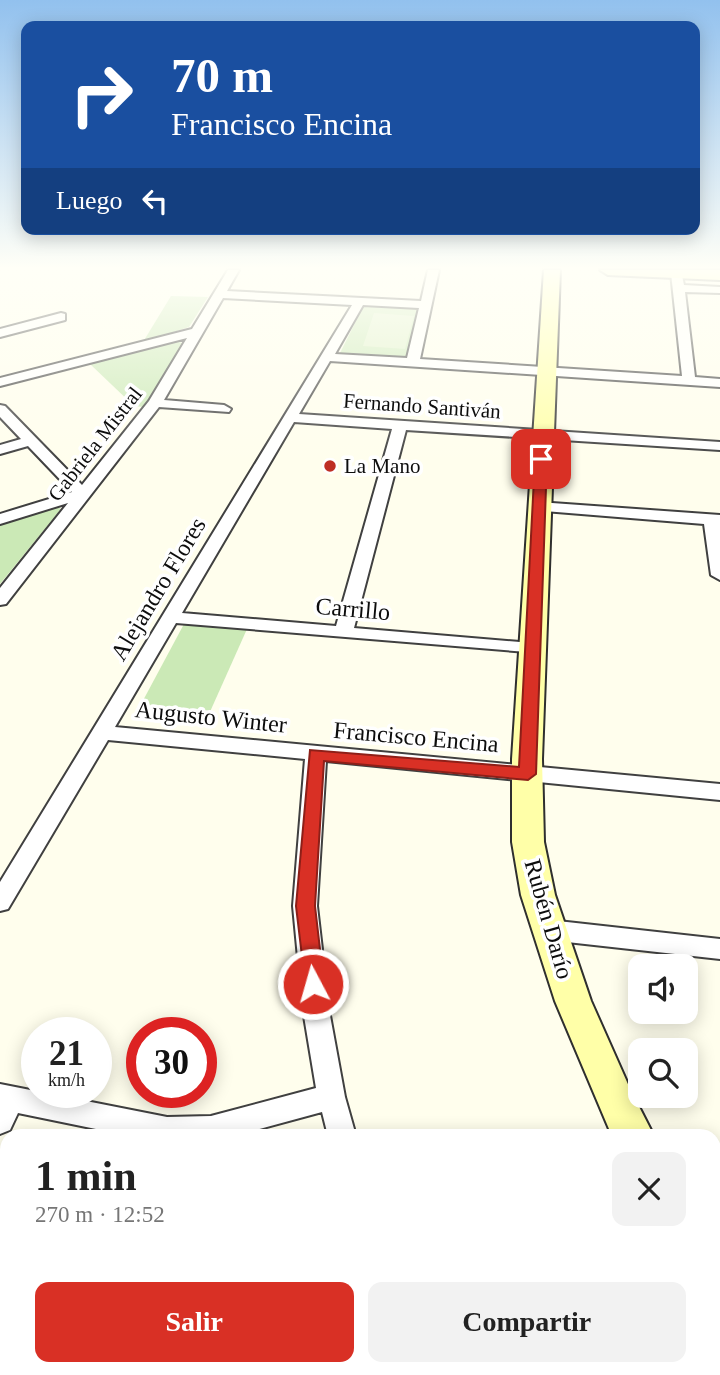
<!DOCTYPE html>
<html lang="es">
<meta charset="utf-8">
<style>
:root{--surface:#fff;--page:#f2f2f2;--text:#222;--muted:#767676;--accent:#d93025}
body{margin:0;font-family:"Times New Roman",serif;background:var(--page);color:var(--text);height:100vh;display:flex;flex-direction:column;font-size:26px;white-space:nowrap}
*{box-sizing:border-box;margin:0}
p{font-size:23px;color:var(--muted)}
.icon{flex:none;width:38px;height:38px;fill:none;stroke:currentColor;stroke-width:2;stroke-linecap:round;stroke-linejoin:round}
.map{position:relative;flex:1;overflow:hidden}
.details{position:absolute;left:0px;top:1129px;width:721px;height:247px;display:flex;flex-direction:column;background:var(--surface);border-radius:21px 21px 0 0;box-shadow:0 4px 18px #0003}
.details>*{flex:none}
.hud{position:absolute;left:21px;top:21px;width:679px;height:214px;border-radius:14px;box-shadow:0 4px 18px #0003;background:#1a4fa0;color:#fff;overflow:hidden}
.tools{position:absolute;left:628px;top:954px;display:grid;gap:14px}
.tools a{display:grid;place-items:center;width:70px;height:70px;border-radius:14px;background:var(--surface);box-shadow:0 4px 18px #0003;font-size:35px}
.speed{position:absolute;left:21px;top:1017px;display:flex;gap:14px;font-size:35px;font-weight:700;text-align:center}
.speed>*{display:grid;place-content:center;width:91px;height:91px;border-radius:50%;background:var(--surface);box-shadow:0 4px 18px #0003;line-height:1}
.speed small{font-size:18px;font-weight:400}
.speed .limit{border:10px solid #d22;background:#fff;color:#111}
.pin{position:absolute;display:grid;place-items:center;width:60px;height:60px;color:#fff;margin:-30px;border-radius:14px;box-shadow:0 4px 10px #0006}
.me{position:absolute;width:77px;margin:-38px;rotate:354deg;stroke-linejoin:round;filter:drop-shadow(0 0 5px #0008)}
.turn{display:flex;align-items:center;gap:24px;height:147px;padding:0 35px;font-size:32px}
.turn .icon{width:91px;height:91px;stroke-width:2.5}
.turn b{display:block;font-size:49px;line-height:60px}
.then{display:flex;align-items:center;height:66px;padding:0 35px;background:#0003;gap:14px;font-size:26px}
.round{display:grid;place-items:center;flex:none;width:74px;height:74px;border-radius:14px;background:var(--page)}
.summary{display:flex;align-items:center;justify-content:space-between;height:119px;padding:0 35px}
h1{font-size:42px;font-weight:800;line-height:52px}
.button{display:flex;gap:14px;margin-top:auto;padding:14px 35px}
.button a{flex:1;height:80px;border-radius:14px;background:var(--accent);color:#fff;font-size:28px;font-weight:800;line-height:80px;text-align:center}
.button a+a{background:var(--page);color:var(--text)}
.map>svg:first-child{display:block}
.green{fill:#cbe9b6}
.pitch{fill:#def0c8}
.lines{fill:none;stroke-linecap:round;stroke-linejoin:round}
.street-casing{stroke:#404040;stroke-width:4}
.secondary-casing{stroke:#2f2f2f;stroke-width:4}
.street{fill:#fff;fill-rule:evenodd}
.secondary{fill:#ffffa8;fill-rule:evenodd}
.route{fill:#d93025;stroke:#8d1f18;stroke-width:2}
.poi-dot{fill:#be2e24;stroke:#fff;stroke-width:2.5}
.labels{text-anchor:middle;stroke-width:7;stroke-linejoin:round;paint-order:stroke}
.far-street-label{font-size:21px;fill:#0d0d0d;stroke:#fff}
.far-poi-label{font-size:21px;fill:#0d0d0d;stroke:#fff;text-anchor:start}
.street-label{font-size:24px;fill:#0d0d0d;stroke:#fff}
</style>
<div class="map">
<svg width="720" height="1375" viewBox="0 0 720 1375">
<rect width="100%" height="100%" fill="#fffeed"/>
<!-- green -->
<g class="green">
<path d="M171,296L208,297L189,327L143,342Z"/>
<path d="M364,305L421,308L409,360L339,355Z"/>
<path d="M177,341L184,344L144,407L134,406L90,364Z"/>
<path d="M54,505L61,509L0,584V523Z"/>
<path d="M184,624L247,629L209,714L139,708Z"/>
<path d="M714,1311L720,1321V1375H656L653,1369L714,1368Z"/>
</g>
<!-- pitch -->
<path class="pitch" d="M374,313L414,316L405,349L363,346Z"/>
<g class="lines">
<!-- street casing -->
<g class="street-casing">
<g id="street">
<path d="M228,270H239L227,291L421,301L428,270H439L420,359L682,376L671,273L681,271L684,285L720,287V293L685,292L695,377L720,379V387L330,361L299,414L720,442V450L406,430L354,628L532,643L541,649L539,653L176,623L115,727L720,784V800L326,761L317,906L329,1010L345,1097L356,1136H328L322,1112L234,1136H130L18,1113L10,1130L0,1134V1084L167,1117L211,1116L316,1088L303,1010L293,906L305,759L108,740L8,909L0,911V882L352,305L223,298L164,400L224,405L231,409L229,412L159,407L6,604L0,605V588L68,503L0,524V514L72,492L28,446L0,454V445L21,439L0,417V405L5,406L82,485L149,401L187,338L0,386V378L192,329ZM363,305L419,308L407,358L335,354ZM294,422L392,429L336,626L182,613Z"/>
<path d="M61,313L65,314V320L0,337V329Z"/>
<path d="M538,502L720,515V580L711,575L704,524L532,510V504Z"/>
<path d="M549,920L720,939V959L549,940L541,937L537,930L541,923Z"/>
<path d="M720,1208V1238L714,1240V1210Z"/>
<path d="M349,1368H396L393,1375H347Z"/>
</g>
</g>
<!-- secondary casing -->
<g class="secondary-casing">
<g id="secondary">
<path d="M544,270H560L542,759L544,842L555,895L591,1001L631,1091L654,1136H612L555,1001L521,895L512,842V759Z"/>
<path d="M600,270H720V280L608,275Z"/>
<path d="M714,1255L720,1257V1309L714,1307Z"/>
</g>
</g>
<!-- street -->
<use href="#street" class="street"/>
<!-- secondary -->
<use href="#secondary" class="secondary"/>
</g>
<!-- sky -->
<linearGradient id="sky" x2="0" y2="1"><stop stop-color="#92c1ee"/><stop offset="0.58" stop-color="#fffff7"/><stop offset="1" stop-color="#fffff7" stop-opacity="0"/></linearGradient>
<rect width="720" height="462" fill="url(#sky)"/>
<!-- route -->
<path class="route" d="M541,455L547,459L536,774L528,780L324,761L315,906L324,984L321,990L313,993L306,990L296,906L310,750L519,767L535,459Z"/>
<!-- markers -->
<circle class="poi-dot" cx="330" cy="466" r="7"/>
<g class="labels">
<!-- far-street labels -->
<g class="far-street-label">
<text transform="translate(422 406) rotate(4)" y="7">Fernando Santiván</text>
<text transform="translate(95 444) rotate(-52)" y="7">Gabriela Mistral</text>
</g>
<!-- far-poi labels -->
<g class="far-poi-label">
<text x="344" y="473">La Mano</text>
</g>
<!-- street labels -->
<g class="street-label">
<text transform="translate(158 589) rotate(-59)" y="8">Alejandro Flores</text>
<text transform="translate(353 609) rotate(5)" y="8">Carrillo</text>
<text transform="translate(211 717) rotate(6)" y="8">Augusto Winter</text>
<text transform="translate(416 737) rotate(5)" y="8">Francisco Encina</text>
<text transform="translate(549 919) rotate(74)" y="8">Rubén Darío</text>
</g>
</g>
</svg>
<div class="tools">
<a><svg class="icon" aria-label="sound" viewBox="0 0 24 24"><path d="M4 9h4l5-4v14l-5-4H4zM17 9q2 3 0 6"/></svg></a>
<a><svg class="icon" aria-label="search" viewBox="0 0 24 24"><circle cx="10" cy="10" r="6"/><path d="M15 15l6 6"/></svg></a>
</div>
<div class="speed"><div>21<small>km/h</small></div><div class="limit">30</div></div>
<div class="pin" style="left:541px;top:459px;background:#d93025"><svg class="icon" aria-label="arrive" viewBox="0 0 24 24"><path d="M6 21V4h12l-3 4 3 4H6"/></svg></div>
<svg class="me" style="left:313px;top:984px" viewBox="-20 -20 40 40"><circle r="17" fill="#d93025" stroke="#fff" stroke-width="3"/><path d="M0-11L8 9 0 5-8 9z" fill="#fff"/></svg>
<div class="hud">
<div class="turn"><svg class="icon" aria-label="right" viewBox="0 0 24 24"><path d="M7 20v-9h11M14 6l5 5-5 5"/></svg><div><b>70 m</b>Francisco Encina</div></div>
<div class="then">Luego<svg class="icon" aria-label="left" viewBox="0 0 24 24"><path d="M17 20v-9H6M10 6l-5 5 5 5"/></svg></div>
</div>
<section class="details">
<div class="summary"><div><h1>1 min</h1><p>270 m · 12:52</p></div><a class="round"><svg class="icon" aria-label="close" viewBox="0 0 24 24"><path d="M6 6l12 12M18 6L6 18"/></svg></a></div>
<div class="button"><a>Salir</a><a>Compartir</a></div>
</section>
</div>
